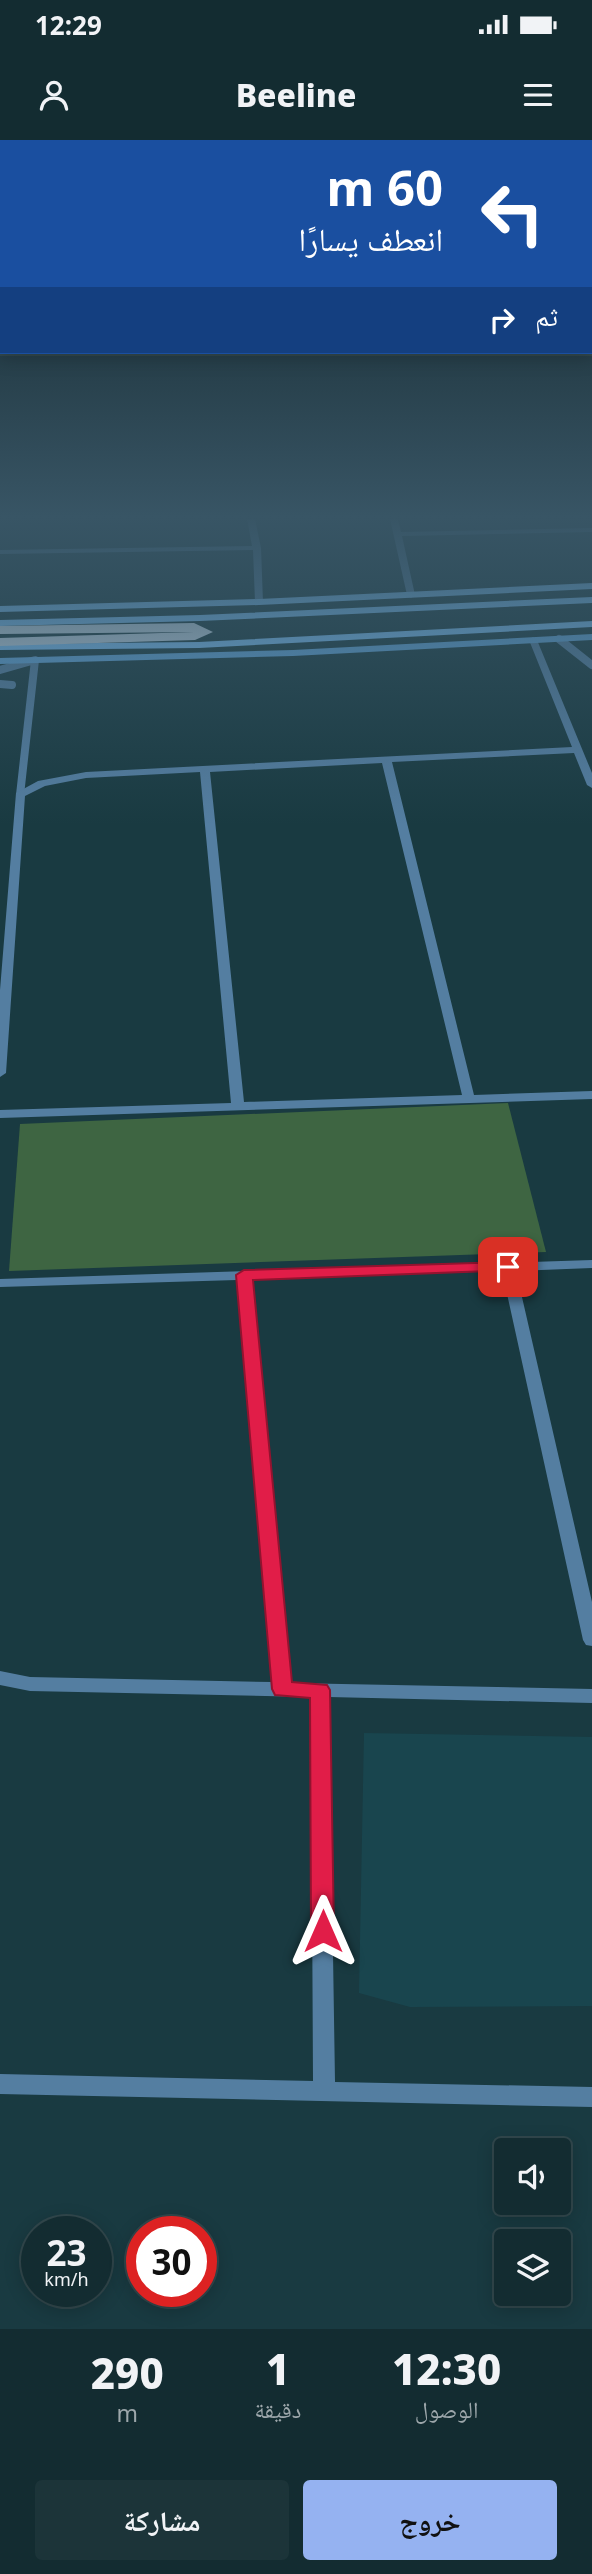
<!DOCTYPE html>
<html lang="ar">
<meta charset="utf-8">
<style>
:root{--surface:#132c31;--page:#1c3439;--text:#f1f3f6;--muted:#9da7ab;--line:#32484d;--accent:#95b2f1}
body{margin:0;font-family:"Noto Sans","Noto Naskh Arabic",sans-serif;background:var(--page);color:var(--text);direction:rtl;height:100vh;display:flex;flex-direction:column;font-size:26px;white-space:nowrap}
*{box-sizing:border-box;margin:0}
p{font-size:23px;color:var(--muted)}
.icon{flex:none;width:38px;height:38px;fill:none;stroke:currentColor;stroke-width:2;stroke-linecap:round;stroke-linejoin:round}
.map{position:relative;height:2189px;overflow:hidden;direction:ltr}
.details{display:flex;flex-direction:column;background:var(--surface);flex:1}
.details>*{flex:none}
.guide{position:absolute;left:0px;top:0px;width:593px;height:214px;box-shadow:0 4px 18px #0003,0 0 0 2px var(--line);direction:rtl;background:#1a4fa0;color:#fff;overflow:hidden}
.tools{position:absolute;left:494px;top:1998px;display:grid;gap:14px}
.tools a{display:grid;place-items:center;width:77px;height:77px;border-radius:7px;background:var(--surface);box-shadow:0 4px 18px #0003,0 0 0 2px var(--line);font-size:35px}
.speed{position:absolute;left:21px;top:2076px;display:flex;gap:14px;font-size:35px;font-weight:700;text-align:center}
.speed>*{display:grid;place-content:center;width:91px;height:91px;border-radius:50%;background:var(--surface);box-shadow:0 4px 18px #0003,0 0 0 2px var(--line);line-height:1}
.speed small{font-size:18px;font-weight:400}
.speed .limit{border:10px solid #d22;background:#fff;color:#111}
.pin{position:absolute;display:grid;place-items:center;width:60px;height:60px;color:#fff;margin:-30px;border-radius:14px;box-shadow:0 4px 10px #0006}
.me{position:absolute;width:77px;margin:-38px;rotate:0deg;stroke-linejoin:round;filter:drop-shadow(0 0 5px #0008)}
.turn{display:flex;align-items:center;gap:24px;height:147px;padding:0 35px;font-size:32px}
.turn .icon{width:91px;height:91px;stroke-width:2.5}
.turn b{display:block;font-size:49px;line-height:60px}
.then{display:flex;align-items:center;height:66px;padding:0 35px;background:#0003;gap:14px;font-size:26px}
.eta{display:flex;justify-content:space-evenly;align-items:center;height:119px;text-align:center}
.eta b{font-size:42px;font-weight:800;line-height:49px}
.button{display:flex;gap:14px;margin-top:auto;padding:14px 35px}
.button a{flex:1;height:80px;border-radius:7px;background:var(--accent);color:#111;font-size:28px;font-weight:800;line-height:80px;text-align:center}
.button a+a{background:var(--page);color:var(--text)}
.status{display:flex;justify-content:space-between;align-items:center;height:49px;padding:0 35px;background:var(--surface);direction:ltr}
.status svg{height:19px;fill:currentColor}
header{display:flex;justify-content:space-between;align-items:center;height:91px;padding:0 35px;background:var(--surface);font-size:32px;font-weight:800}
.map>svg:first-child{display:block}
.built{fill:#19454e}
.green{fill:#3e6542}
.lines{fill:none;stroke-linecap:round;stroke-linejoin:round}
.lane{stroke:#547ea1;stroke-width:8}
.street{fill:#547ea1;fill-rule:evenodd}
.secondary{fill:#62a7de;fill-rule:evenodd}
.primary{fill:#7fc5fe;fill-rule:evenodd}
.highway{fill:#c7dbec;fill-rule:evenodd}
.route{fill:#e11d48;stroke:#92132f;stroke-width:2}
</style>
<div class="status"><b>12:29</b><svg viewBox="0 0 49 12"><path d="M0 12V9h3v3zM5 12V6h3v6zM10 12V3h3v9zM15 12V0h3v12zM26 1h20v11H26zM47 4h2v5h-2z"/></svg></div>
<header><svg class="icon" aria-label="menu" viewBox="0 0 24 24"><path d="M4 6h16M4 12h16M4 18h16"/></svg>Beeline<svg class="icon" aria-label="person" viewBox="0 0 24 24"><circle cx="12" cy="8" r="4"/><path d="M4 21q1-7 8-7t8 7"/></svg></header>
<div class="map">
<svg width="592" height="2189" viewBox="0 0 592 2189">
<rect width="100%" height="100%" fill="#193a41"/>
<!-- built -->
<path class="built" d="M364,1593L592,1597V1866L410,1867L359,1853Z"/>
<!-- green -->
<path class="green" d="M508,963L546,1112L9,1131L20,984Z"/>
<g class="lines">
<!-- lane -->
<g class="lane">
<path d="M559,499L592,525"/>
<path d="M0,530L35,520L20,655"/>
<path d="M0,544L12,545"/>
</g>
<!-- street -->
<g class="street">
<path d="M247,379H255L261,408L263,462L259,465L255,462L253,410L0,414V410L252,406Z"/>
<path d="M390,379H398L401,392L592,388V392L402,396L415,455L411,458L407,455Z"/>
<path d="M533,497L537,500L592,633V648L587,645L574,613L392,622L474,955L592,951V959L0,978V970L231,963L200,632L86,638L45,646L25,656L6,933L0,937V850L16,653L38,641L86,632L572,607L529,500ZM382,623L462,955L244,962L210,632Z"/>
<path d="M592,1120V1128L516,1131L592,1462V1506L586,1505L583,1500L502,1131L252,1139L290,1543L592,1549V1563L329,1557L335,1942L592,1947V1967L0,1954V1934L313,1941L311,1557L30,1551L0,1545V1531L30,1537L272,1542L237,1140L0,1147V1139Z"/>
</g>
<!-- secondary -->
<path class="secondary" d="M592,494V500L293,516L0,524V518L293,510Z"/>
<!-- primary -->
<g class="primary">
<path d="M592,443V449L259,465L0,472V466L259,459Z"/>
<path d="M592,457V463L200,481L0,486V480L200,475Z"/>
<path d="M592,481V487L199,508L0,510V504L199,502Z"/>
</g>
<!-- highway -->
<path class="highway" d="M194,483L213,492L195,500L0,506V498L194,492L0,494V486Z"/>
</g>
<!-- sky -->
<linearGradient id="sky" x2="0" y2="1"><stop stop-color="#0e2024"/><stop offset="0.55" stop-color="#385565"/><stop offset="1" stop-color="#385565" stop-opacity="0"/></linearGradient>
<rect width="592" height="685" fill="url(#sky)"/>
<!-- route -->
<path class="route" d="M508,1122L516,1127L514,1130L253,1140L292,1542L327,1545L330,1550L334,1791L331,1798L323,1800L314,1798L311,1791L310,1558L275,1555L272,1549L236,1135L244,1130Z"/>
</svg>
<div class="tools">
<a><svg class="icon" aria-label="sound" viewBox="0 0 24 24"><path d="M4 9h4l5-4v14l-5-4H4zM17 9q2 3 0 6"/></svg></a>
<a><svg class="icon" aria-label="layers" viewBox="0 0 24 24"><path d="M12 4l9 5-9 5-9-5zM3 14l9 5 9-5"/></svg></a>
</div>
<div class="speed"><div>23<small>km/h</small></div><div class="limit">30</div></div>
<div class="pin" style="left:508px;top:1127px;background:#d93025"><svg class="icon" aria-label="arrive" viewBox="0 0 24 24"><path d="M6 21V4h12l-3 4 3 4H6"/></svg></div>
<svg class="me" style="left:323px;top:1791px" viewBox="-20 -20 40 40"><path d="M0-17L14 15 0 8-14 15z" fill="#e11d48" stroke="#fff" stroke-width="4"/></svg>
<div class="guide">
<div class="turn"><svg class="icon" aria-label="left" viewBox="0 0 24 24"><path d="M17 20v-9H6M10 6l-5 5 5 5"/></svg><div><b>60 m</b>انعطف يسارًا</div></div>
<div class="then">ثم<svg class="icon" aria-label="right" viewBox="0 0 24 24"><path d="M7 20v-9h11M14 6l5 5-5 5"/></svg></div>
</div>
</div>
<section class="details">
<div class="eta">
<div><b>12:30</b><p>الوصول</p></div>
<div><b>1</b><p>دقيقة</p></div>
<div><b>290</b><p>m</p></div>
</div>
<div class="button"><a>خروج</a><a>مشاركة</a></div>
</section>
